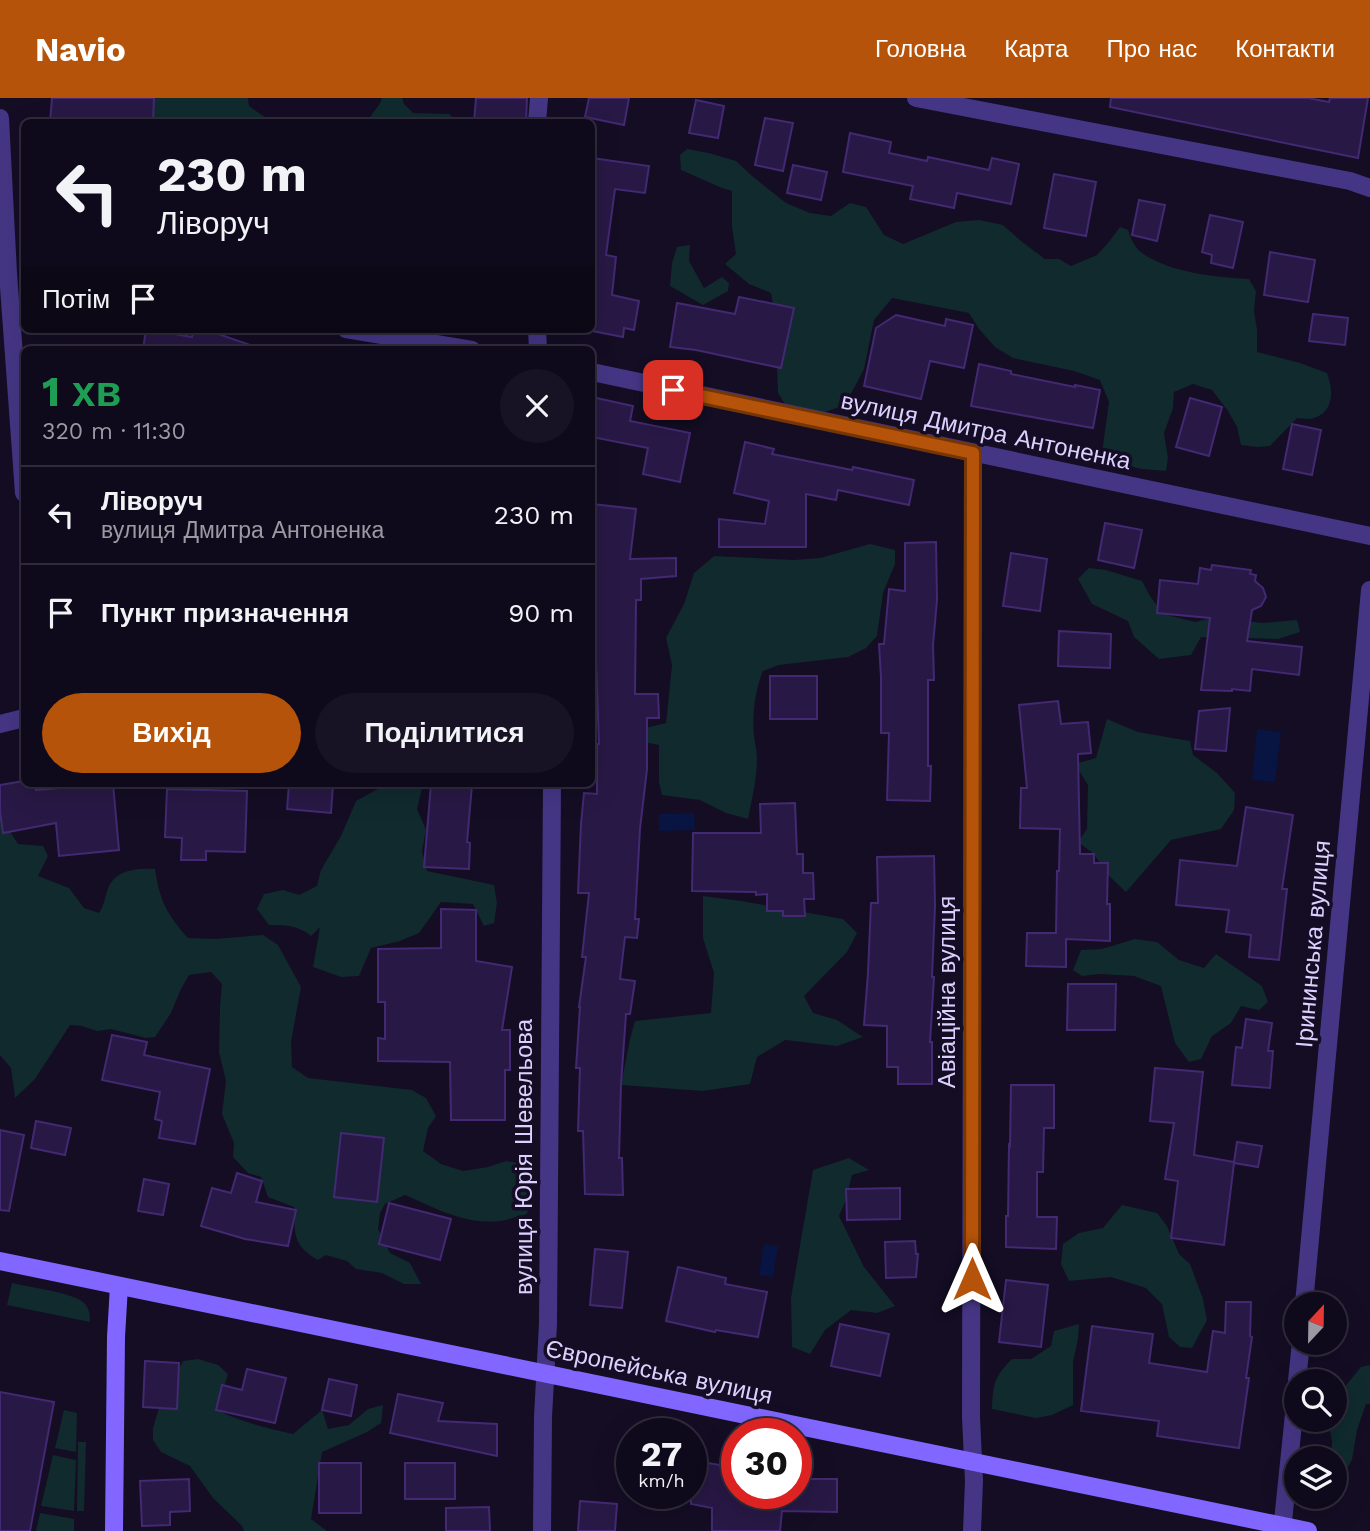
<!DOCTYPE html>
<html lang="uk">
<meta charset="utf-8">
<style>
:root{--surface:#0f0a1b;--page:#181324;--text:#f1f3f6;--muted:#9b9aa3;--line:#2f2b3a;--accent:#b45309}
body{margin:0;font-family:"Work Sans",sans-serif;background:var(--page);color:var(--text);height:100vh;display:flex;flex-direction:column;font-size:26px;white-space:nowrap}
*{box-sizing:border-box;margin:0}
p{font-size:23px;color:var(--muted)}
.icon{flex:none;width:38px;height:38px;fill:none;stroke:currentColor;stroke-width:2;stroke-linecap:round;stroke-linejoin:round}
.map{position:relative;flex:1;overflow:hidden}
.drawer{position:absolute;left:21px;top:248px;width:574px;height:441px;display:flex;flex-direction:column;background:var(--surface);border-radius:10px;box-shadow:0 7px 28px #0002,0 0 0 2px var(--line)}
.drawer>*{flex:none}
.hud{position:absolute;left:21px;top:21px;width:574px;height:214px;border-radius:10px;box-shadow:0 7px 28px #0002,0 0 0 2px var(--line);background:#0f0a1b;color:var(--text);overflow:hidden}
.needle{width:46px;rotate:22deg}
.fabs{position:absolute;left:1284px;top:1194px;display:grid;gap:14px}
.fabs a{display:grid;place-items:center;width:63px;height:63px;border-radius:50%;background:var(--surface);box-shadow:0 7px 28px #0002,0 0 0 2px var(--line);font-size:35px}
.speed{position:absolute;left:616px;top:1320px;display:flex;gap:14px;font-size:35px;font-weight:700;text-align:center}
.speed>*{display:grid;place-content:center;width:91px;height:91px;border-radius:50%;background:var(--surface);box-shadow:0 7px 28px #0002,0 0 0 2px var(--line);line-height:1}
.speed small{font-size:18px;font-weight:400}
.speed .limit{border:10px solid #d22;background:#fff;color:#111}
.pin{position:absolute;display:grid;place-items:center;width:60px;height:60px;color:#fff;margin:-30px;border-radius:14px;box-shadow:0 4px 10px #0006}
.me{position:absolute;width:77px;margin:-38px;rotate:0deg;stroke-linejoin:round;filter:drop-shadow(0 0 5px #0008)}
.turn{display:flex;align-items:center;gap:24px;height:147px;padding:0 21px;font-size:32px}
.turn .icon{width:91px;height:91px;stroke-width:2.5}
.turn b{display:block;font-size:49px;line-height:60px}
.then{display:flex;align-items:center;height:66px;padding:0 21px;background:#0003;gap:14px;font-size:26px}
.round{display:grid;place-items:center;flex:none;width:74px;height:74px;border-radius:37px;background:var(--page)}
.overview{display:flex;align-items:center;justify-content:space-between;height:119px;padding:0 21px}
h1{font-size:42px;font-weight:700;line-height:52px;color:#1e9e55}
.primary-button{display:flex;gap:14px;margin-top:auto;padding:14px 21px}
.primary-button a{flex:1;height:80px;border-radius:42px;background:var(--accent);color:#fff;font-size:28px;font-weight:700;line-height:80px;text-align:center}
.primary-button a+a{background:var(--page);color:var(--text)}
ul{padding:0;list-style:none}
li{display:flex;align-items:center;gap:21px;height:98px;padding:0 21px;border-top:2px solid var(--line)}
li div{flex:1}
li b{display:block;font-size:26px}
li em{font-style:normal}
header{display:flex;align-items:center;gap:42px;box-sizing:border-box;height:98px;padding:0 35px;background:var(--accent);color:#fff}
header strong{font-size:33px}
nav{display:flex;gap:38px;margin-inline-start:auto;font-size:24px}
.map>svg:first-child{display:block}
.green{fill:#102a2e}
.water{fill:#081442}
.building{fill:#281845;stroke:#422972;stroke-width:2}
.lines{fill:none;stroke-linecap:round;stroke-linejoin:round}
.street{stroke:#453685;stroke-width:18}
.secondary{stroke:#8167ff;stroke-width:18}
.route-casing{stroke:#753606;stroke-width:18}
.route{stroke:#b45309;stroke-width:12}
.labels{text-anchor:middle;stroke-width:7;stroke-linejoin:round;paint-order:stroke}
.street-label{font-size:24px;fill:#dcd0ff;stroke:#140d24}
</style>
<header>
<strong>Navio</strong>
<nav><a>Головна</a><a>Карта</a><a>Про нас</a><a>Контакти</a></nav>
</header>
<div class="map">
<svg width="1370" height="1433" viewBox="0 0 1370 1433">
<rect width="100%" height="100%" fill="#140d24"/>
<!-- green -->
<g class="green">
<path d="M147,0H248L249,8L269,22L292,24H145L143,12Z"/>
<path d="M382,0H402L404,6L413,15L449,16L459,24H368C371,15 379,10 382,0Z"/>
<path d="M687,51L709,55L736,63L752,78L786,105L810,115L831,118L850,105L866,109L884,137L903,146L956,124L979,122L1003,127L1021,143L1045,161H1059L1071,168L1097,157L1108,145L1120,129L1128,132C1131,141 1135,150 1142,155C1171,175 1215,179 1249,181L1256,193L1254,213L1257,232V254L1300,265L1327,275C1333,291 1335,313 1314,320C1309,322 1302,320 1297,320L1270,348L1257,349L1241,347L1237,329L1228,313L1212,292L1193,286L1174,294L1173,310L1164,335L1168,360L1166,373L1142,371L1116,365L1102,355L1109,304L1100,282L1074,273L1013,260L995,249L979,231L969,215L892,200L874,222L864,271L845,307L822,315L787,309L778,295L775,218L771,195L749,186L725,166L736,156L732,128V93L722,90L681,72L680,57Z"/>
<path d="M690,147L689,163L704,190L722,179L729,185L728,193L703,207L670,188L672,165L677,149Z"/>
<path d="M870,446L895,452V466L883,495L877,538L866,550L848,559L779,567L763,573C755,592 752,617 754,638C755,646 757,653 757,660C757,681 752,701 748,721L726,715L700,702L662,697L659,684V647L628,641L637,632L666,625L672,567L666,540L684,506L694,475L714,458L794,462L820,460Z"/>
<path d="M1089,470L1106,472L1142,483L1150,498L1163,516L1195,524L1217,519L1262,525L1297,522L1300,534L1278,541L1201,539L1191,557L1159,561L1134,539L1128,523L1092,506L1078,481Z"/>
<path d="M1107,621L1138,634L1190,643L1193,657L1217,675L1235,695L1234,712L1221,731L1171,742L1126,794L1107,776L1094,756L1078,744L1087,731L1088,687L1075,666L1096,660Z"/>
<path d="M387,686H397L401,688L403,686H423L417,711L426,732L422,753L427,773L494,787L497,805L494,825L484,828L473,806L441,804L419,835L400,843L371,850L359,878L341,879L313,869L320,829L311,838C298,827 285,827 269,827L257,811L264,796L283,792L299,797L317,788L321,772L341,738L356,703Z"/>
<path d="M0,718L18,746L43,748L48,758L38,778L69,790L84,810L99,815C105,806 105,797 109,788C118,771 138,770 155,771C160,803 166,815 188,840L216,841L263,837L278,847L301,889L291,944L292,969L308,980L412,992L426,1000L436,1018L428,1030L423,1053L441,1066L463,1073L488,1069L506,1063L530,1067C537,1087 532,1097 527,1116C518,1118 509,1122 500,1123C465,1127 435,1110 405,1097L385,1106L380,1115L378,1131L390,1155L410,1165L421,1186H404L382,1175L356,1171L347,1163L326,1157L318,1162C292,1147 295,1136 294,1109L268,1099L261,1079L248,1075L233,1059L234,1045L222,1016L226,983L219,954L220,909L222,886L211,874L189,877L180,893L171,915L155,939L146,940L111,931L97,933L82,928L70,927L35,981L15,1000L11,970L0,957Z"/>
<path d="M703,798L741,803L843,821L857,835L847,854L804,898L813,915L837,922L863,939L837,948L785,942L757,959L750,986L703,993L621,987L630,941L635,923L711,915L714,875L703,840Z"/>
<path d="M1135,841L1157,844L1179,862L1204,870L1216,856L1262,888L1268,904L1259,912L1241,908L1231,925L1212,938L1201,961L1189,964L1175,945L1161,888L1134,878L1099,876L1082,878L1073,872L1081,852L1102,851Z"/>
<path d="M849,1060L869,1072L852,1077L846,1102L839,1118L864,1169L895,1208L877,1215L851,1212L825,1232L810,1256L792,1249L791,1200L813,1072Z"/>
<path d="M1122,1107L1157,1115L1167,1128L1179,1156L1190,1166L1203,1201L1207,1222L1192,1250L1180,1249L1169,1239L1162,1206L1146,1190L1111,1179L1069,1183L1061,1166L1063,1146L1079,1135L1103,1130Z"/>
<path d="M12,1185C28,1189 71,1194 83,1204C89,1209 90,1216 90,1224L7,1207Z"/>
<path d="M1079,1226L1078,1241L1073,1264V1307L1052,1317L1036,1320L992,1311C993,1286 994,1279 1012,1261H1031L1051,1248L1054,1233Z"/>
<path d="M198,1261L218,1267L228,1276L217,1312C241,1324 267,1330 293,1336L322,1312L328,1331L349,1327L368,1311L383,1307L381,1325L367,1334L322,1354L311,1421L327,1433H244L242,1428L213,1400L190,1368L161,1354L153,1342V1330L159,1310L183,1263Z"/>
<path d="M1370,1267V1306H1366L1357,1332L1352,1362L1345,1374L1335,1372V1360H1331L1332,1343L1328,1323L1329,1321H1335V1301L1361,1269Z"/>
<path d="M64,1312L77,1315L76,1354L55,1350Z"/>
<path d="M78,1344H86L84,1413H77Z"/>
<path d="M53,1357L76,1362L74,1413L41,1408Z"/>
<path d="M40,1415L74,1421V1433H36Z"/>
</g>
<!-- water -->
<g class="water">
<path d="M1257,631L1281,634L1275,684L1252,682Z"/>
<path d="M694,715L695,732L659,733V716Z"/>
<path d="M764,1146L778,1148L773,1179L759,1177Z"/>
</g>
<!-- building -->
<g class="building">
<path d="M52,0H154L153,24H50Z"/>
<path d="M476,0H527L526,24H474Z"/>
<path d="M589,0H629L624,27L585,19Z"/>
<path d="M1111,0H1308L1329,4L1330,0H1368L1358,60L1110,9Z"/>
<path d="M696,2L724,8L718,40L689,35Z"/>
<path d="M765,20L793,25L783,73L755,67Z"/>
<path d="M850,35L891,44L889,55L927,63L928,59L989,72L992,60L1019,66L1011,106L957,95L954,110L910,101L913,88L843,74Z"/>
<path d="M592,60L649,68L645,95L615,91L606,157L616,159L612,197L639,203L634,232L624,230L623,239L592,233Z"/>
<path d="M793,67L827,74L821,102L787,95Z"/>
<path d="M1054,76L1096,84L1086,138L1044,130Z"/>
<path d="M1139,102L1165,107L1157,143L1132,137Z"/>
<path d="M1210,117L1243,124L1233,170L1211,165L1212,157L1202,154Z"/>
<path d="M1270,154L1315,162L1308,204L1264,197Z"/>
<path d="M739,199L794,210L781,270L696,252L670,249L677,205L735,216Z"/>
<path d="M1313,216L1348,220L1345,247L1309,243Z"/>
<path d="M896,217L945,228L946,221L973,227L964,270L930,263L921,301L864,288L876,230Z"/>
<path d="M146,231L192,239L194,231H204L256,249L255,252H143Z"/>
<path d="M979,266L1011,273V276L1075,289V287L1100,292L1093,330L971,308Z"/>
<path d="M592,299L633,308L630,323L690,335L680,384L643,376L648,350L592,339Z"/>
<path d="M1190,300L1222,309L1209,358L1176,349Z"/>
<path d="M1292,326L1321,332L1312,377L1283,371Z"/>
<path d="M745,344L774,351L772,356L852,372L853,369L914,382L909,407L838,392L836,402L806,396V449H719V421L765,426L769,403L734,395Z"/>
<path d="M592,406L636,411L630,461L676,460V478L641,481V502H636L635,596H658L659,620H647V671L640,731L635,821H639L637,840L625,839L620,881L635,883L630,916H626L621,986L619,1060H622L623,1097L585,1096L583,1033H578L580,970H576L580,909H579L586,859H582L589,795H578L581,726L584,695L597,696V646H599L596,564H592Z"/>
<path d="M1105,425L1142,432L1134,470L1098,462Z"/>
<path d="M936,444L937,502L933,547L934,582H928V668H931L930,703L887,702L889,635H881V580L879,546H884L889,491L905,493V445Z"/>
<path d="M1011,455L1047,461L1040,513L1003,508Z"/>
<path d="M1212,467L1251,472L1250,476L1256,477L1255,483L1263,490L1266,499L1261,508L1252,512L1247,543L1302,549L1299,577L1252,571L1250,593L1232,591V593L1201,592L1210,520L1157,515L1160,482L1198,486L1200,470L1211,472Z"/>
<path d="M1059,533L1111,536L1110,570L1058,568Z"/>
<rect x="770" y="578" width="47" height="43"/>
<path d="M1058,603L1061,626L1088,624L1091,655L1078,656L1080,756H1094V765H1108L1107,806H1110V843L1066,841V869L1026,868L1027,835H1056L1057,773H1059L1060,731L1020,730L1021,690H1027L1019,607Z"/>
<path d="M1230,610L1226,653L1195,651L1199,613Z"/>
<path d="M24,683V686H35L36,692L113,686L119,752L59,758L56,725L3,735L0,714V687Z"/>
<path d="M289,686H333L331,715L287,711Z"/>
<path d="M431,686L472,687L467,744L470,745L469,771L424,769Z"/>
<path d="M167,691L247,693L245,754L206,753V762H181L182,740L165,739Z"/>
<path d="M795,705L797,756H803V775H813L814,801H804L805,818H783V813H767V796L756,797V794L692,793L693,735H761L760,706Z"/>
<path d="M1246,709L1293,717L1282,791H1287L1279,862L1249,859L1251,837L1226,834L1229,812L1176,807L1180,762L1237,768Z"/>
<path d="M934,758L935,808L932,879H934L930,944H932V986H898V969H887V928L864,927L868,875L871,805H878L877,759Z"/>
<path d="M441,811L476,812V863L512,869L502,932H510V972H505V1022H451L450,964L378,963V940L385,941V904H378V851L441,850Z"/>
<path d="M1068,886H1116L1115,932H1067Z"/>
<path d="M1246,921L1272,925L1268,953H1273L1270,990L1232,987L1236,949L1242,950Z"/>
<path d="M112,937L147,944L144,957L210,971L195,1046L159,1040L162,1023L155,1021L160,994L102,982Z"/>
<path d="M1155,970L1203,974L1194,1057L1234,1064L1237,1044L1262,1048L1258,1069L1234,1065L1224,1147L1171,1140L1178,1083L1165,1081L1174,1025L1150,1023Z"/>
<path d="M1011,987H1054V1030H1044L1043,1074H1037V1119H1057L1056,1151L1006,1149V1118H1008L1009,1047L1010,1048Z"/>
<path d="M36,1023L71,1030L65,1057L31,1050Z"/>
<path d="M0,1032L24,1037L9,1113L0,1112Z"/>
<path d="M341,1035L384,1040L377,1104L334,1099Z"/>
<path d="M237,1075L262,1083L256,1104L296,1112L288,1148L245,1141L201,1128L212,1090L231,1095Z"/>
<path d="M144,1081L169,1086L163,1117L138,1113Z"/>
<path d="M900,1090V1121L847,1122L846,1091Z"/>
<path d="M389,1105L451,1121L440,1162L379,1146Z"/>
<path d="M915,1143L916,1156H918L916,1179L886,1180L885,1144Z"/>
<path d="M595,1151L628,1154L622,1210L590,1207Z"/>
<path d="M678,1169L726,1180L725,1186L767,1194L758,1239L716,1232L715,1234L666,1223Z"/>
<path d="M1006,1182L1048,1187L1041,1249L999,1244Z"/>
<path d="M1226,1204H1251L1250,1238L1252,1239L1246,1280H1249L1239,1350L1157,1338L1159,1323L1081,1313L1092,1228L1153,1236L1149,1265L1207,1274L1213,1233L1225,1235Z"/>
<path d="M840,1226L889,1236L880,1278L831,1268Z"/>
<path d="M145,1263L179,1265L177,1311L143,1309Z"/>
<path d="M247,1271L286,1280L275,1325L216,1312L222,1287L242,1292Z"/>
<path d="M329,1281L357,1287L351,1318L322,1312Z"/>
<path d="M0,1294L54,1304L30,1433H0Z"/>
<path d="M398,1296L443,1305L438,1323L497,1326V1358L390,1335Z"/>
<path d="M691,1362L737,1370V1395H800V1381H837V1414L782,1413L780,1433H712V1410L691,1406Z"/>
<rect x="319" y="1365" width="42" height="50"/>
<rect x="405" y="1365" width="50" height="36"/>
<path d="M189,1381L190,1413L170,1414V1427L142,1428L140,1383Z"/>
<path d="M580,1403L617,1406L615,1433H578Z"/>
<path d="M489,1409L490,1433H446V1410Z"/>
</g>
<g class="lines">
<!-- street -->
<g class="street">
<path d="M916,0L1350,83L1370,90"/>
<path d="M0,20L8,175L24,395"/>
<path d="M537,24L539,0"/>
<path d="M346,231L472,252"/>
<path d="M537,231L538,252"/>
<path d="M592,274L1370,438"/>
<path d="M0,626L24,620"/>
<path d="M1304,1206L1370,492"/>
<path d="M1297,1283L1301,1244"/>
<path d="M542,1433L543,1319L548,1226L552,686"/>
<path d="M972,1433L974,1383L971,1319L973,355"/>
<path d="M1282,1433L1297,1287"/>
</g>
<!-- secondary -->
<g class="secondary">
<path d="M0,1163L1308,1433"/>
<path d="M114,1433L116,1239L119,1188"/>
</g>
</g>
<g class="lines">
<!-- route casing -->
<g class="route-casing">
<path id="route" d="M673,292L973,355L972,1181"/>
</g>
<!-- route -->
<use href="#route" class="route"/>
</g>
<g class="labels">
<!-- street labels -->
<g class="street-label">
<text transform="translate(986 333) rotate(12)" y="8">вулиця Дмитра Антоненка</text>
<text transform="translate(1313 846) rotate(-85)" y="8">Ірининська вулиця</text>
<text transform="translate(947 894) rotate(-90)" y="8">Авіаційна вулиця</text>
<text transform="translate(524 1059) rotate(-90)" y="8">вулиця Юрія Шевельова</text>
<text transform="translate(659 1274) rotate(12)" y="8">Європейська вулиця</text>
</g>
</g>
</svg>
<div class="fabs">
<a><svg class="needle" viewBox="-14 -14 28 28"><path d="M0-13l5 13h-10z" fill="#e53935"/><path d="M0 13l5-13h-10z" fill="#9b9aa3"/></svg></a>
<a><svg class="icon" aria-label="search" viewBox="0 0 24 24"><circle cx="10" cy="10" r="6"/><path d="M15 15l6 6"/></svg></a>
<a><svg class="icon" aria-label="layers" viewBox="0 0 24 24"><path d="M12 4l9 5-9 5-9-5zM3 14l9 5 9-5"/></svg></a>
</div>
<div class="speed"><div>27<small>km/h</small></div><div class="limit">30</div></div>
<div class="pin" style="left:673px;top:292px;background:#d93025"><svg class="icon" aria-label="arrive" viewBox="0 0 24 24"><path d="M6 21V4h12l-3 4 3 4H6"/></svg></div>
<svg class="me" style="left:972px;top:1181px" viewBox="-20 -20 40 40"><path d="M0-17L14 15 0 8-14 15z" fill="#b45309" stroke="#fff" stroke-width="4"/></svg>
<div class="hud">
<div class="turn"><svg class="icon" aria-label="left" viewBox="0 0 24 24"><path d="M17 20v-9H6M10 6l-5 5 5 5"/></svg><div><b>230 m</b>Ліворуч</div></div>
<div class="then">Потім<svg class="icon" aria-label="arrive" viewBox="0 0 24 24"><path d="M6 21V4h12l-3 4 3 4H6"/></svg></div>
</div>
<section class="drawer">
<div class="overview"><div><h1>1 хв</h1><p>320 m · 11:30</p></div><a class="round"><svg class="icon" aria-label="close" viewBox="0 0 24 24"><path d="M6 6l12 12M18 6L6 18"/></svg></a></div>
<ul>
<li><svg class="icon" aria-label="left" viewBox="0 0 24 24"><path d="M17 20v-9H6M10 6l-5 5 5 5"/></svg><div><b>Ліворуч</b><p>вулиця Дмитра Антоненка</p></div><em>230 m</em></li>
<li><svg class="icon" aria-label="arrive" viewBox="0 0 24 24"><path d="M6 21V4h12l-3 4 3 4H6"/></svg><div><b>Пункт призначення</b></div><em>90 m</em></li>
</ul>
<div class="primary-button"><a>Вихід</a><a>Поділитися</a></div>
</section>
</div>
